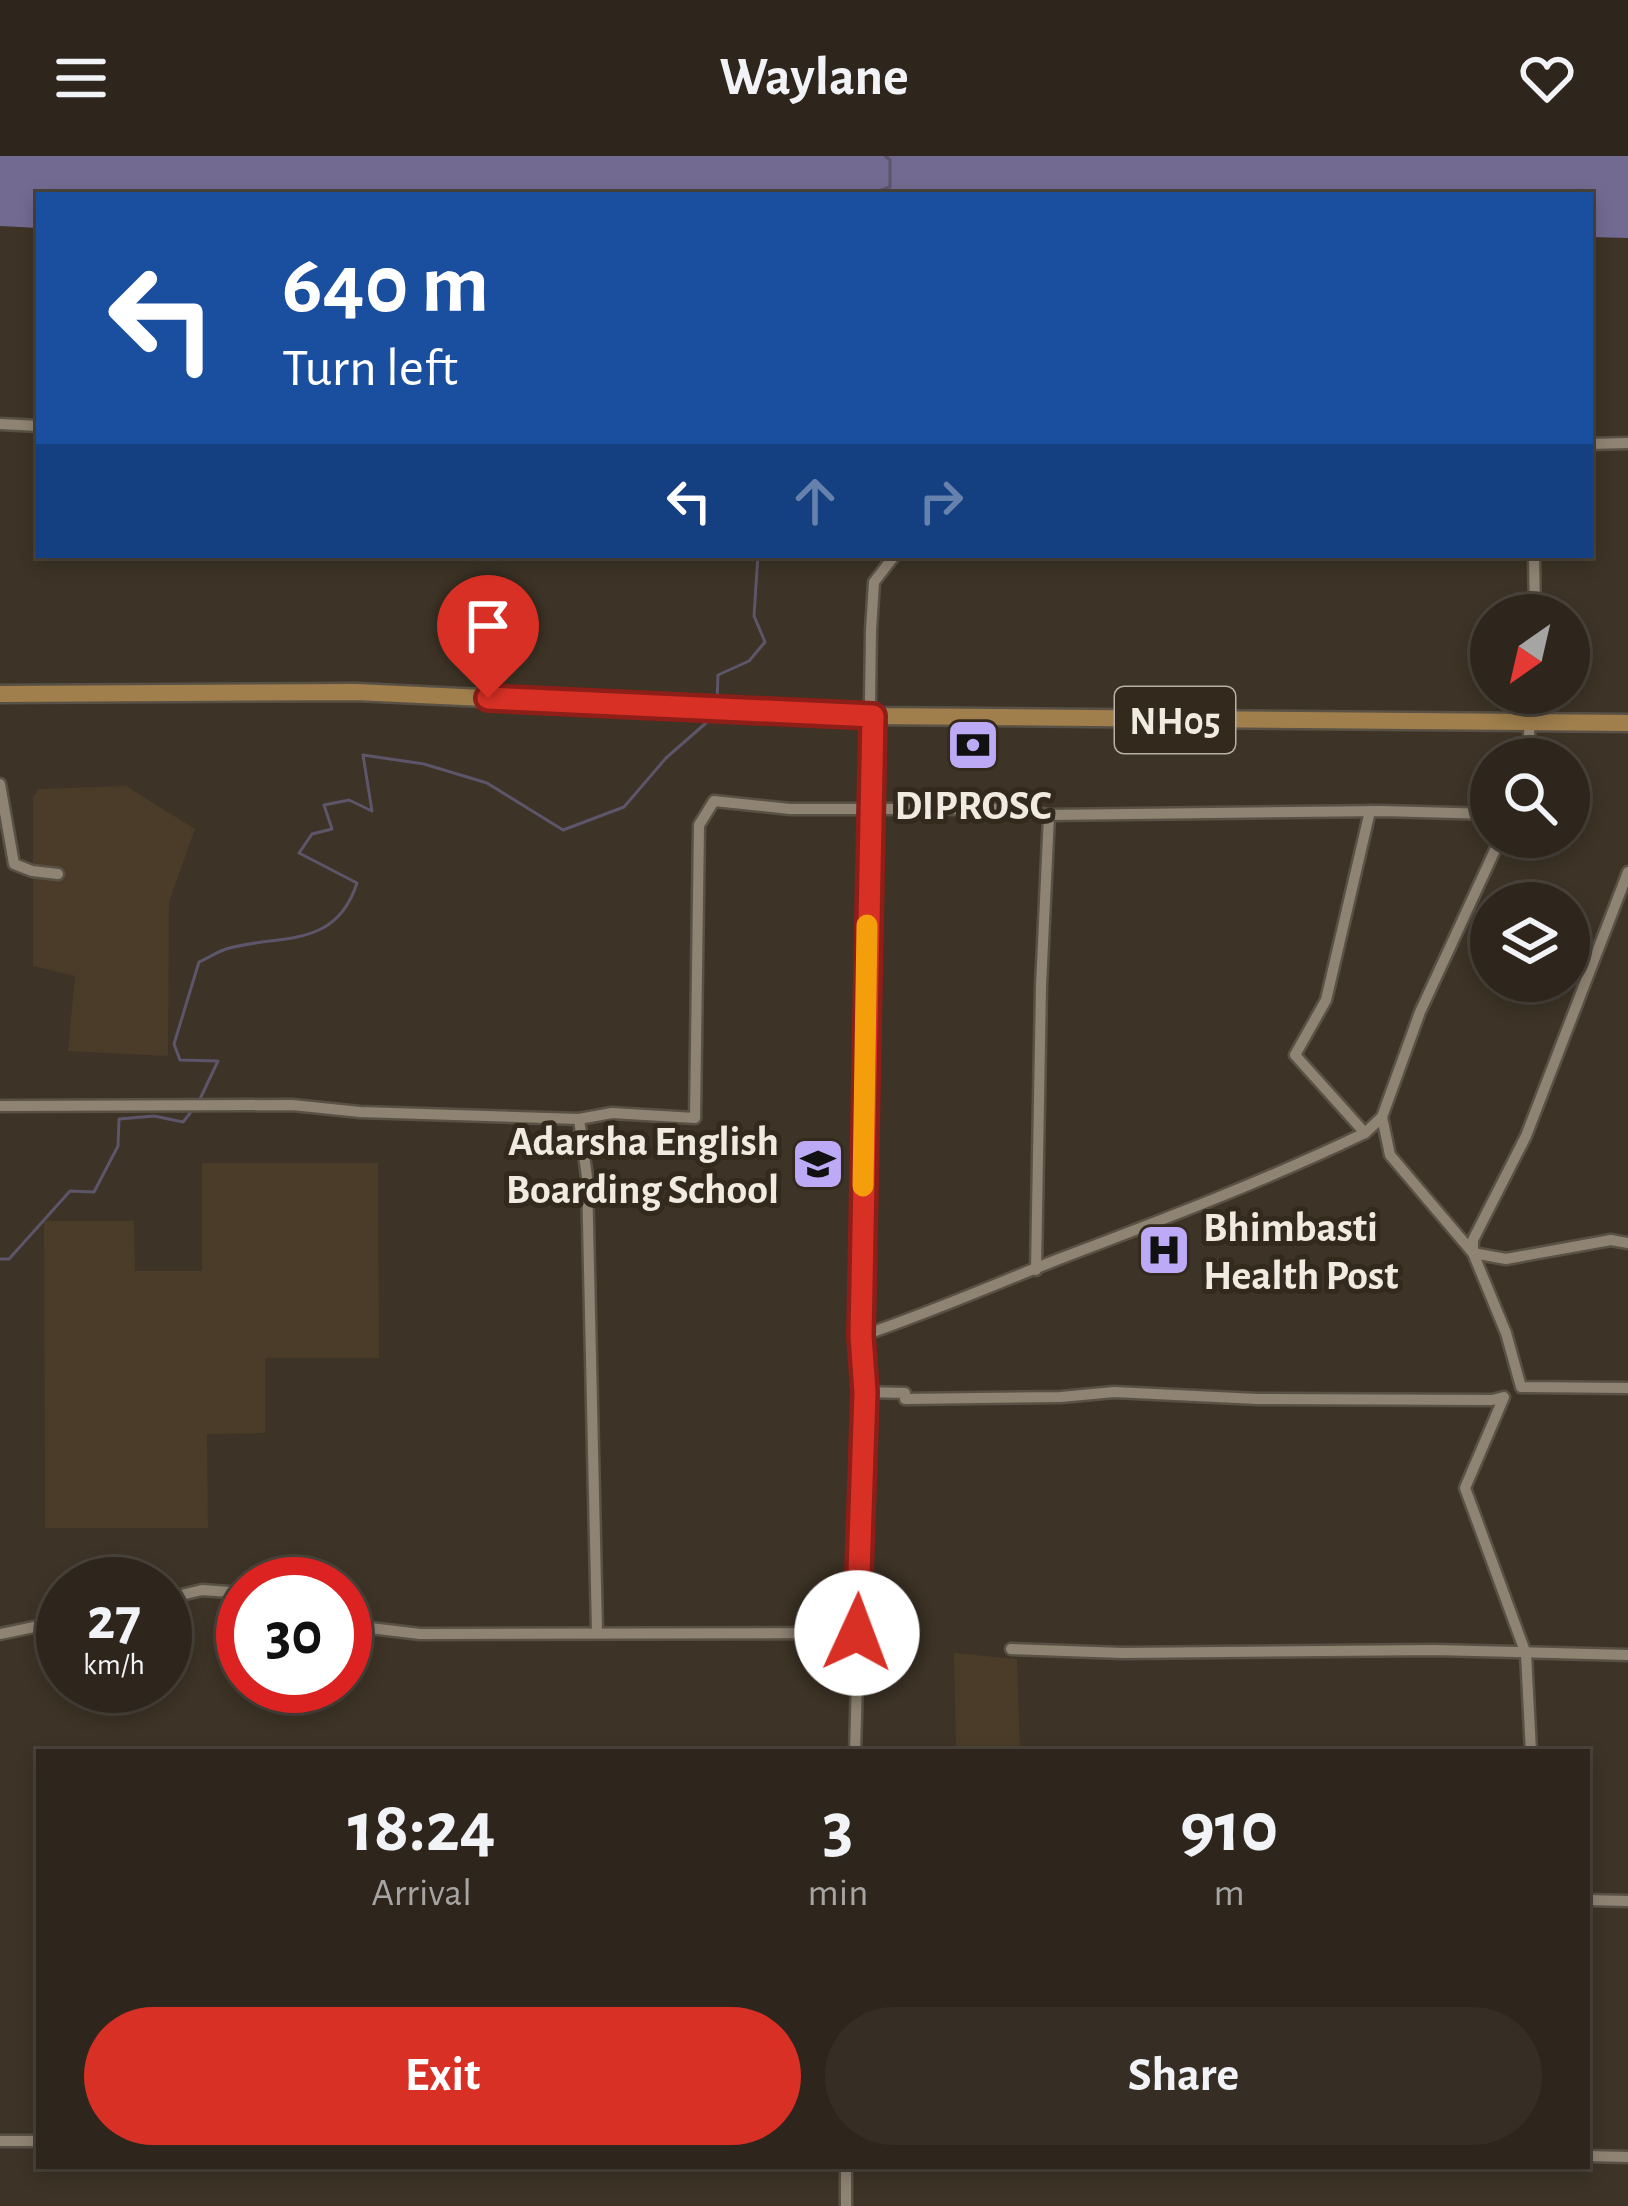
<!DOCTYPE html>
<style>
:root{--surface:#2e261c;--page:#362e25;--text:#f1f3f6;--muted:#a7a5a3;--line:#49433b;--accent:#d93025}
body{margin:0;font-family:"Alegreya Sans",sans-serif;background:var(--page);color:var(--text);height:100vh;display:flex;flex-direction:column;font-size:45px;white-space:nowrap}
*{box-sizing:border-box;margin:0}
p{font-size:39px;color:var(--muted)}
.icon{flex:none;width:66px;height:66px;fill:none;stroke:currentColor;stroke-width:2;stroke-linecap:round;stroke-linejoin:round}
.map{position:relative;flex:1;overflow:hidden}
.side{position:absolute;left:36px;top:1593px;width:1554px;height:420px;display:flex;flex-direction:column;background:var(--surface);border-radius:0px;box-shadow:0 6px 18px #0003,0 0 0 3px var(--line)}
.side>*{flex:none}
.hud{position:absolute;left:36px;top:36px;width:1557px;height:366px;border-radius:0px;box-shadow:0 6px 18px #0003,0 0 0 3px var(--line);background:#1a4fa0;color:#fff;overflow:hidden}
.needle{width:78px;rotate:214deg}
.fabs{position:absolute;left:1470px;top:438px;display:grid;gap:24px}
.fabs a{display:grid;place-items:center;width:120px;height:120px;border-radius:50%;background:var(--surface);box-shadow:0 6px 18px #0003,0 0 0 3px var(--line);font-size:60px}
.speed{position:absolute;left:36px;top:1401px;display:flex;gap:24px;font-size:60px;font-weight:700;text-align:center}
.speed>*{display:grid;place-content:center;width:156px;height:156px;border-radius:50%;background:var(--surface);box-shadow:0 6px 18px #0003,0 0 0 3px var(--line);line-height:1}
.speed small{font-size:30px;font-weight:400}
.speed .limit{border:18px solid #d22;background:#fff;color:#111}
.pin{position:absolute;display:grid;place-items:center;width:102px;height:102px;color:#fff;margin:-123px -51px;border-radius:50% 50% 50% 0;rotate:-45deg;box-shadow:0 0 12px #0007}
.pin .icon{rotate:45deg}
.me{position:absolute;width:132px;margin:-66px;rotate:2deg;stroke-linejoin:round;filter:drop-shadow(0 0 9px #0008)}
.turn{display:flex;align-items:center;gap:42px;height:252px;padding:0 48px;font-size:54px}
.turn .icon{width:156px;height:156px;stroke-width:2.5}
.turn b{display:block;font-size:84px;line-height:102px}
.lanes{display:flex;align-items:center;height:114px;padding:0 48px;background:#0003;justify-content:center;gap:60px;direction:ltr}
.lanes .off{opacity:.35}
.eta{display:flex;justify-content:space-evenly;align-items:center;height:204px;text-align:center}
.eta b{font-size:72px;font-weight:700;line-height:84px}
.cta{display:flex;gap:24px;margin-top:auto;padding:24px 48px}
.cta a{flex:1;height:138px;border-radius:72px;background:var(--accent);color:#fff;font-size:48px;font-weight:700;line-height:138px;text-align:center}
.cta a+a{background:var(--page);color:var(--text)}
header{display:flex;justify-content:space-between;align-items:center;height:156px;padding:0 48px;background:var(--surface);font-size:54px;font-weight:700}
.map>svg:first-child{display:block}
.built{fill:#4a3c28}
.forest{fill:#726a90}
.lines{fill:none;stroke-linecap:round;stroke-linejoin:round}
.stream{stroke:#5d5569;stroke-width:3}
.minor-casing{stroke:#595145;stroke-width:15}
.primary-casing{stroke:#595145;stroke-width:21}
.minor{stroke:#8f8373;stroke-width:10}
.primary{stroke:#a07f4d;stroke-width:16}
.route-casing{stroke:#8d1f18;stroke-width:30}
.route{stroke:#d93025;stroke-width:21}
.slow{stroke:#f59e0b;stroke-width:21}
.labels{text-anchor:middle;stroke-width:10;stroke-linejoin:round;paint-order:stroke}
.shield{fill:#33291c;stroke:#b7b0a6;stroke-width:3}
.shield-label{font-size:39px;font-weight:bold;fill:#f0eae1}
.poi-label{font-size:42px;font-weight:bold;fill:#f0eae1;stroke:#33291c}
</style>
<header><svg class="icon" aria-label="menu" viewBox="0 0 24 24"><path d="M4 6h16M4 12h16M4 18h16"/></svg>Waylane<svg class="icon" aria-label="heart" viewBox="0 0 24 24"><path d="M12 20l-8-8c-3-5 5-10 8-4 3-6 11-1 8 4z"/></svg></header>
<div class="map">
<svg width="1628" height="2050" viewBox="0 0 1628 2050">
<rect width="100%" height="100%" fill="#3d3326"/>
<!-- built -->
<g class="built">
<path d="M126,630L195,673L169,746L168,900L68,895L75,820L33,810V641L39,633Z"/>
<path d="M202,1007H378L379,1202H265V1277L207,1278L208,1372H45L44,1065H134L135,1115H202Z"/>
<path d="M954,1497L1017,1503L1020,1596H956Z"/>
</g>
<!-- forest -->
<path class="forest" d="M0,0H1628V82L1590,81V39H39V72L0,70Z"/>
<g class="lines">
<!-- stream -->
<g class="stream">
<path d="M868,39L890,31V4L885,0"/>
<path d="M717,545L718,519L749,505L765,486L754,460L758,399"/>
<path d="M200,943L218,905L180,904L174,888L199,806C208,802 217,796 226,793C279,777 335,795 357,727L299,697L312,678L332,673L324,649L349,644L372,655L363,599L424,608L487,627L563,674L624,651L666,602L714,560"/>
<path d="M0,1103H9L70,1035L94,1036L118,990L119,963L154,960L183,966L191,956"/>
</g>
<!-- minor casing -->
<g class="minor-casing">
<g id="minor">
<path d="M0,268L39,270"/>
<path d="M1590,288L1628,287"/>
<path d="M1534,399L1535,459"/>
<path d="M1528,603L1531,537"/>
<path d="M0,628L14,708L32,715L58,718"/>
<path d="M1628,716L1526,980L1473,1084V1097L1506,1103L1611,1084L1628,1087"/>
<path d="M0,950L292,949L360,956L579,963"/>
<path d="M1382,961L1390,999L1473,1097L1506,1177L1521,1231L1628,1232"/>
<path d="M1365,977L1295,899L1326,844L1370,655"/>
<path d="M1036,1114L1041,830L1049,659"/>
<path d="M861,1180C929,1157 993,1129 1059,1103C1162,1064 1265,1025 1365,977L1382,961L1420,856L1501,681"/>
<path d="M865,1236L905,1237V1243L1061,1241L1114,1236L1257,1243L1492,1244L1504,1241L1465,1332L1526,1498L1531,1596"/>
<path d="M165,1443L202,1434L243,1437"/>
<path d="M345,1469L420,1478L857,1477"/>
<path d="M597,1475L587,1021L579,963L612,957L695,962L699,669L714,645L790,653H1010L1049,659L1382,655L1491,658"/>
<path d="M0,1478L63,1465"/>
<path d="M1011,1493L1123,1497L1435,1494L1628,1499"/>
<path d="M855,1596L865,1236L861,1180L871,474L874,426L895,399"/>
<path d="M1587,1744L1628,1745"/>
<path d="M0,1985H39"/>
<path d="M1587,2000L1628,2001"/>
<path d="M846,2010V2050"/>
</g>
</g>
<!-- primary casing -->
<g class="primary-casing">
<path id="primary" d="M0,538L356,536L873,560L1628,567"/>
</g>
<!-- minor -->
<use href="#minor" class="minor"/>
<!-- primary -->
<use href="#primary" class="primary"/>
</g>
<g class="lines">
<!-- route casing -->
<g class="route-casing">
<path id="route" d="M488,542L873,560L861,1180L865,1236L857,1477"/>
</g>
<!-- route -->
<use href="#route" class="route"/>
<!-- slow -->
<path class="slow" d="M863,1030L867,769"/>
</g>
<!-- icons -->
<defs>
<g id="bank-square" transform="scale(2.7)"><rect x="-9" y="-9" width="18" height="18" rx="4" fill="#bcaaf6" stroke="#33291c"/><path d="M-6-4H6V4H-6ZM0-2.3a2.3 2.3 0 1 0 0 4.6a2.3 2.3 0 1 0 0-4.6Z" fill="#111"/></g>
<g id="school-square" transform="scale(2.7)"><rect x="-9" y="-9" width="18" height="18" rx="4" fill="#bcaaf6" stroke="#33291c"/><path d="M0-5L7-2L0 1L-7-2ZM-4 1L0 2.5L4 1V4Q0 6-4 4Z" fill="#111"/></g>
<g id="hospital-square" transform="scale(2.7)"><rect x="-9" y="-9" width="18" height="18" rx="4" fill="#bcaaf6" stroke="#33291c"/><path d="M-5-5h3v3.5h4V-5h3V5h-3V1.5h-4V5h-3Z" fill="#111"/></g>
</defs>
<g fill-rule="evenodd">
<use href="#bank-square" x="973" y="589"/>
<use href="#school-square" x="818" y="1008"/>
<use href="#hospital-square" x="1164" y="1094"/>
</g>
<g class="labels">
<!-- shield labels -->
<rect class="shield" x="1115" y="531" width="120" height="66" rx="9"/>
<g class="shield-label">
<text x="1175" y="578">NH05</text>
</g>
<!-- poi labels -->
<g class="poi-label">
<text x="973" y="663">DIPROSC</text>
<text x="779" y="999" text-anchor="end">Adarsha English<tspan x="779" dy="48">Boarding School</tspan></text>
<text x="1203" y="1085" text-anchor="start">Bhimbasti<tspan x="1203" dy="48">Health Post</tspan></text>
</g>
</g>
</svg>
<div class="fabs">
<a><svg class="needle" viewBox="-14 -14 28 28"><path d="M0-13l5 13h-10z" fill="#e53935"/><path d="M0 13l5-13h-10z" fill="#a7a5a3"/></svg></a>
<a><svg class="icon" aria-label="search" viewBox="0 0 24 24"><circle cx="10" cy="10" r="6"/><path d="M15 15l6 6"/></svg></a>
<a><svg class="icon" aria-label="layers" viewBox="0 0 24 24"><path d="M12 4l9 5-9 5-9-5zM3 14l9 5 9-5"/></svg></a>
</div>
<div class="speed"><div>27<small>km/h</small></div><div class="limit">30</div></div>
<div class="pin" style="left:488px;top:542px;background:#d93025"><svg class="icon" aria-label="arrive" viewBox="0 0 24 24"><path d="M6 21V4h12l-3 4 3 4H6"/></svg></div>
<svg class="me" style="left:857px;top:1477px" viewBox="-20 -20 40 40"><circle r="19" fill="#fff"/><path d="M0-13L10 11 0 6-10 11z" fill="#d93025"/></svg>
<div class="hud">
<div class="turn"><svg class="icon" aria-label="left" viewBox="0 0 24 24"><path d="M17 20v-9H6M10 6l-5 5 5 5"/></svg><div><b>640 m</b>Turn left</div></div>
<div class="lanes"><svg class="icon" aria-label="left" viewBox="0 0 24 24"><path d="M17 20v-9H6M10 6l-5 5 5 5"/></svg><svg class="icon off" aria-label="ahead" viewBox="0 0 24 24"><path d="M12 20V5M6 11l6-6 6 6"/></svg><svg class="icon off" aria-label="right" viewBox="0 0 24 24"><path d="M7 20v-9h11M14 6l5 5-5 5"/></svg></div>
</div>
<section class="side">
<div class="eta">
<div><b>18:24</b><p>Arrival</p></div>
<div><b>3</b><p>min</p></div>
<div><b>910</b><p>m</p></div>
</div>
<div class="cta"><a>Exit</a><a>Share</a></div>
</section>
</div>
